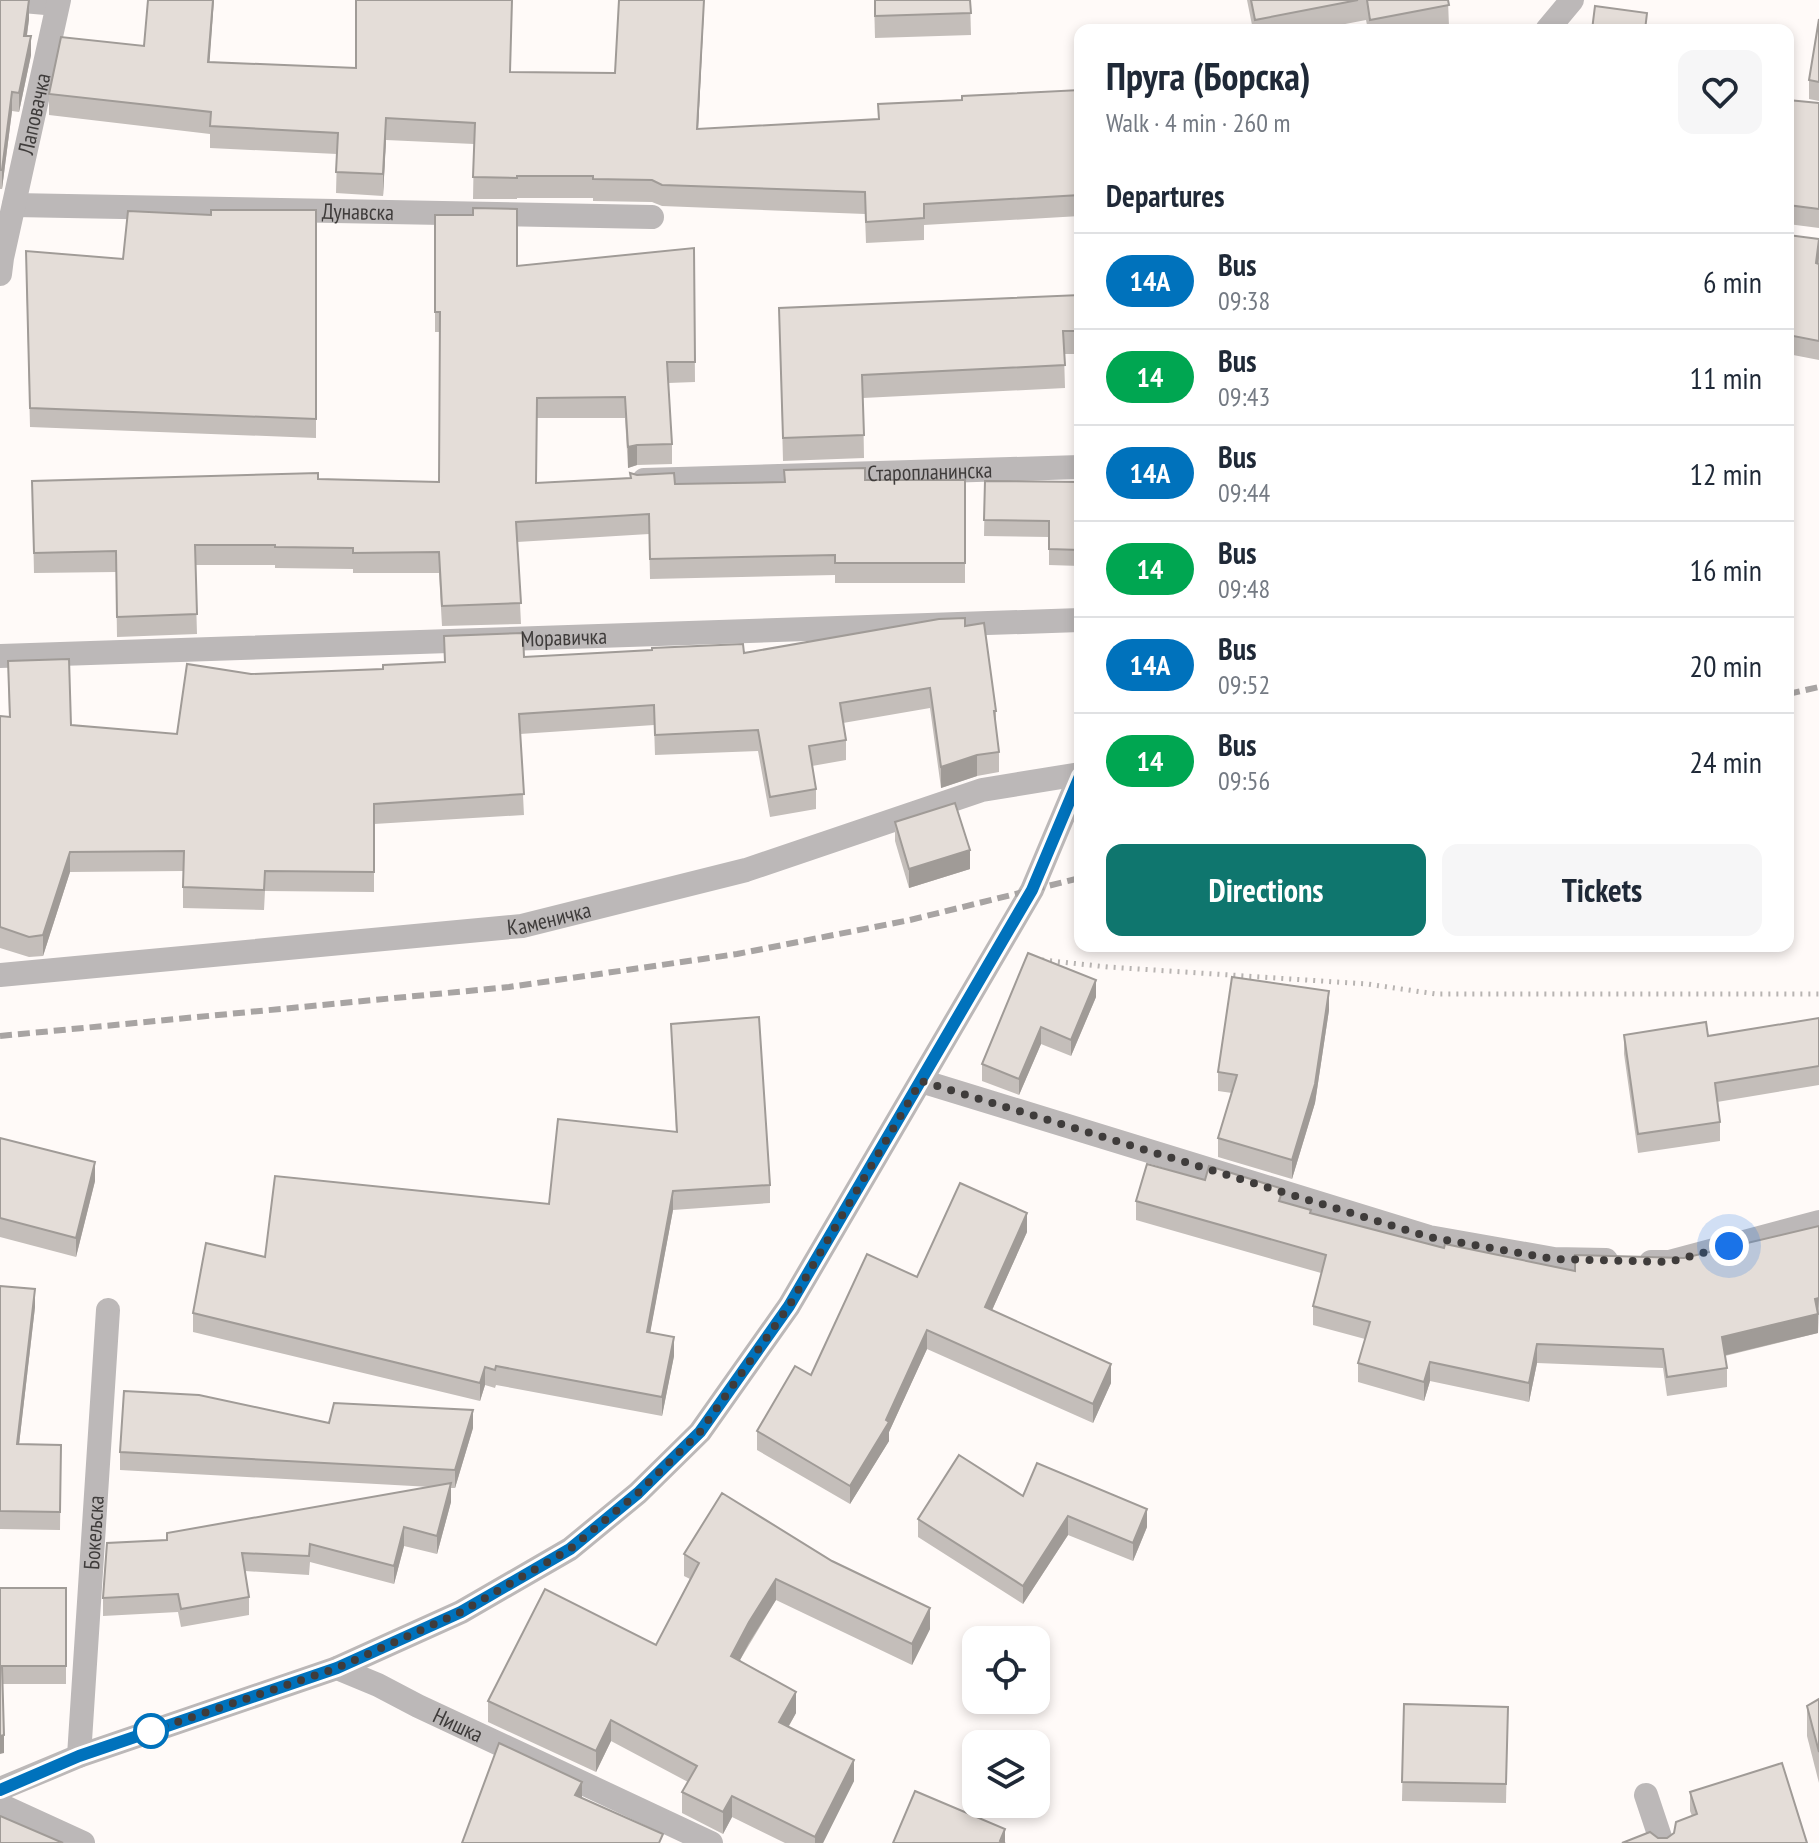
<!DOCTYPE html>
<meta charset="utf-8">
<style>
body{margin:0;font-family:"PT Sans Narrow",sans-serif;background:#f6f6f7;color:#1f2937;height:100vh;display:flex;flex-direction:column;font-size:30px;white-space:nowrap}
*{box-sizing:border-box;margin:0}
p{font-size:26px;color:#747a83}
.icon{flex:none;width:44px;height:44px;fill:none;stroke:currentColor;stroke-width:2;stroke-linecap:round;stroke-linejoin:round}
.map{position:relative;flex:1;overflow:hidden}
.sheet{position:absolute;left:1074px;top:24px;width:720px;height:928px;display:flex;flex-direction:column;background:#fff;border-radius:16px;box-shadow:0 4px 12px #0003}
.sheet>*{flex:none}
.badge{padding:0 16px;border-radius:26px;font-size:28px;line-height:52px}
.fabs{position:absolute;left:962px;top:1626px;display:grid;gap:16px}
.fabs a{display:grid;place-items:center;width:88px;height:88px;border-radius:16px;background:#fff;box-shadow:0 4px 12px #0003;font-size:40px}
.you{position:absolute;width:40px;height:40px;margin:-20px;border:6px solid #fff;border-radius:50%;background:#1a73e8;box-shadow:0 0 0 12px #1a73e833}
.map>.badge{position:absolute;translate:-50% -50%;box-shadow:0 0 0 4px #fff}
h2{padding:0 32px;font-size:30px;line-height:72px}
.round{display:grid;place-items:center;flex:none;width:84px;height:84px;border-radius:16px;background:#f6f6f7}
.head{display:flex;align-items:center;justify-content:space-between;height:136px;padding:0 32px}
h1{font-size:38px;font-weight:700;line-height:60px}
.button{display:flex;gap:16px;margin-top:auto;padding:16px 32px}
.button a{flex:1;height:92px;border-radius:16px;background:#0f766e;color:#fff;font-size:32px;font-weight:700;line-height:92px;text-align:center}
.button a+a{background:#f6f6f7;color:#1f2937}
ul{padding:0;list-style:none}
li{display:flex;align-items:center;gap:24px;height:96px;padding:0 32px;border-top:2px solid #e0e1e3}
li div{flex:1}
li b{display:block;font-size:30px}
li em{font-style:normal}
li .badge{min-width:88px;font-weight:700;text-align:center}
.map>svg:first-child{display:block}
</style>
<div class="map">
<svg width="1819" height="1843" viewBox="0 0 1819 1843">
<rect width="100%" height="100%" fill="#fffaf8"/>
<g fill="none" stroke-linecap="round" stroke-linejoin="round">
<path stroke="#b8b4b2" stroke-width="5" stroke-dasharray="2 6" stroke-linecap="butt" d="M1042 960 1108 967 1367 984 1436 994H1819"/>
<g stroke="#bcb8b8" stroke-width="24">
<path d="M12 0 57 4"/>
<path d="M1547 30 1572 0"/>
<path id="s1" d="M14 205 652 217"/>
<path id="s2" d="M0 274 2 258 59 0"/>
<path id="s3" d="M644 480 1080 467"/>
<path id="s4" d="M0 656 1080 620"/>
<path id="s5" d="M0 975 522 926 746 870 982 790 1080 774"/>
<path d="M921 1081 1429 1237 1554 1259 1606 1260"/>
<path d="M1651 1262H1669L1819 1222"/>
<path id="s6" d="M337 1668 378 1685 418 1706 711 1843"/>
<path id="s7" d="M79 1756 108 1310"/>
<path d="M0 1789 79 1756 337 1668 461 1612 570 1549 638 1493 700 1432 789 1306 1032 890 1080 776"/>
<path d="M1646 1795 1662 1843"/>
<path d="M0 1805 83 1843"/>
</g>
<g stroke="#a8a4a3" stroke-width="6" stroke-dasharray="12 6" stroke-linecap="butt">
<path d="M1788 694 1819 687"/>
<path d="M0 1036 509 987 737 954 910 920 1080 878"/>
</g>
</g>
<g fill="#c4beba">
<path d="M0 0 29 19 27 36 31 55 19 112 12 111 2 189H0Z"/>
<path d="M704 0 698 129 878 119 962 100 1080 90V216L924 225V240L866 243 865 214 662 206 652 202 593 201V198H517V199H473L474 144 386 140 383 196 336 193 337 154 210 148V134L49 115V94L144 46 210 62 356 68 511 72 615 73Z"/>
<path d="M874 0H970L971 35 875 38Z"/>
<path d="M1247 0H1448L1449 27 1432 30H1368L1366 20 1314 30H1253Z"/>
<path d="M1819 19V101L1809 99V80Z"/>
<path d="M1788 100 1819 103V228L1788 224Z"/>
<path d="M316 210V438L30 427 26 269 123 259 211 215Z"/>
<path d="M435 215 517 266 694 248 695 382 668 383 672 444V464L637 465 628 468 625 418H537L536 483 675 484 865 480H965V583H835V575L650 579 649 534 517 542 521 624 442 626 439 573H353V569L275 568V565H195L197 634 117 637 116 572 34 573 32 481 318 479 439 482 440 332H435Z"/>
<path d="M1788 235 1819 258V360L1788 354Z"/>
<path d="M1080 295V354H1064L1065 388 863 398 864 458 783 461 779 308Z"/>
<path d="M985 481 1080 482V566L1049 565V537L984 536Z"/>
<path d="M965 626 996 711V728L999 752V772L977 776 941 788 930 708 843 723 846 740V760L812 766 816 789V809L770 817 758 751 655 755 654 725 520 734 524 815 374 824V892L265 891 264 910 183 908V871L70 872 43 956 29 957 0 948V716L9 717 8 661 71 725 177 734 251 674 383 669 444 662V636L524 657 744 653Z"/>
<path d="M895 822 970 869 909 888 895 841Z"/>
<path d="M1028 953 1096 997 1071 1056 1041 1044 1019 1095 982 1081V1064Z"/>
<path d="M1329 1010 1315 1103 1292 1179 1218 1157V1138L1232 1093 1218 1091V1072Z"/>
<path d="M1819 1018V1085L1717 1102 1720 1122V1141L1638 1153 1624 1054V1035L1708 1036Z"/>
<path d="M671 1024 770 1185V1203L673 1210 650 1332 674 1356 662 1416 496 1385 495 1388 485 1385 480 1401 193 1332V1313L265 1257 549 1204 676 1132Z"/>
<path d="M0 1138 95 1181 76 1257 0 1237Z"/>
<path d="M1205 1180 1283 1202 1311 1214 1444 1248 1575 1271 1818 1317V1333L1725 1356 1727 1368V1387L1667 1396 1663 1368 1537 1363 1529 1402 1430 1381 1424 1401 1358 1382V1363L1365 1339 1313 1325V1306L1321 1273 1136 1220V1201Z"/>
<path d="M1027 1232 992 1310 1111 1383 1093 1423 927 1349 889 1432V1441L850 1504 757 1450V1431L811 1375 917 1277Z"/>
<path d="M0 1286 35 1307 19 1444 61 1445 60 1530 0 1529Z"/>
<path d="M329 1423 473 1428 455 1488H451V1502L437 1554 404 1546 394 1584 310 1562 309 1575 245 1571 249 1597V1615L181 1627 178 1612 103 1616V1598L167 1540 431 1487 120 1470V1452Z"/>
<path d="M722 1493 930 1629 912 1665 776 1600 740 1660 796 1713 789 1726 854 1781 823 1843H785L732 1817 723 1834 682 1813V1792L688 1782 611 1741 596 1772 488 1722V1701L656 1645 690 1579 684 1576V1554Z"/>
<path d="M1023 1496 1147 1527 1133 1561 1068 1535 1023 1604 918 1537V1519Z"/>
<path d="M0 1588H66V1684H2L4 1753Z"/>
<path d="M1819 1699V1783L1807 1736V1706Z"/>
<path d="M1404 1704 1508 1707 1506 1803 1402 1801Z"/>
<path d="M1690 1792 1807 1843 1658 1838H1667L1692 1816 1690 1811Z"/>
</g>
<g fill="#a09b97">
<path d="M29 0V19L24 55V36Z"/>
<path d="M213 0H214L208 84V62Z"/>
<path d="M704 0V10L697 151V129Z"/>
<path d="M31 36V55L19 112V93Z"/>
<path d="M12 92V111L2 189V170Z"/>
<path d="M386 118V140L383 196V174Z"/>
<path d="M1819 239V258L1816 282V263Z"/>
<path d="M637 445V465L628 468V447Z"/>
<path d="M977 755V776L941 788V767Z"/>
<path d="M970 850V869L909 888V869Z"/>
<path d="M70 852V872L43 956V935Z"/>
<path d="M1096 980V997L1071 1056V1040Z"/>
<path d="M1329 991V1010L1315 1103 1292 1179V1160Z"/>
<path d="M1041 1027V1044L1019 1095V1079Z"/>
<path d="M95 1162V1181L76 1257V1238Z"/>
<path d="M673 1191V1210L647 1350V1332Z"/>
<path d="M1027 1213V1232L985 1326V1307Z"/>
<path d="M35 1289V1307L17 1462V1444Z"/>
<path d="M1819 1298 1818 1333 1722 1356V1337Z"/>
<path d="M927 1330V1349L889 1432V1441L850 1504V1486L886 1420Z"/>
<path d="M674 1337V1356L662 1416V1397Z"/>
<path d="M1537 1344V1363L1529 1402V1383Z"/>
<path d="M1430 1362V1381L1424 1401V1382Z"/>
<path d="M1111 1364V1383L1093 1423V1404Z"/>
<path d="M485 1367V1385L480 1401V1383Z"/>
<path d="M473 1410V1428L455 1488V1470Z"/>
<path d="M451 1483V1502L437 1554V1536Z"/>
<path d="M1147 1509V1527L1133 1561V1543Z"/>
<path d="M1068 1516V1535L1023 1604V1586Z"/>
<path d="M404 1527V1546L394 1584V1566Z"/>
<path d="M776 1579V1600L749 1643 731 1677V1656L749 1622Z"/>
<path d="M930 1608V1629L912 1665V1644Z"/>
<path d="M796 1692V1713L779 1743V1722Z"/>
<path d="M611 1720V1741L596 1772V1751Z"/>
<path d="M4 1735V1753L0 1754V1736Z"/>
<path d="M854 1760V1781L823 1843H815V1837Z"/>
<path d="M582 1782V1799L575 1795Z"/>
<path d="M732 1796V1817L723 1834V1812Z"/>
<path d="M1005 1829V1843H1000Z"/>
</g>
<g fill="#e4ddd8" stroke="#a09b97" stroke-width="2">
<path d="M0 0H29L24 36H31L19 93 12 92 2 170H0Z"/>
<path d="M148 0H213L208 62 356 68V0H512L510 72 615 73 619 0H704L697 129 879 119 878 104 962 100V96L1080 90V195L924 204V218L866 222 865 192 662 185 652 180 593 179V176H517V178L473 177 475 123 386 118 383 174 336 172 338 133 210 126 211 112 49 94 61 37 144 46Z"/>
<path d="M875 0H970L971 13 875 16Z"/>
<path d="M1251 0H1358L1255 20Z"/>
<path d="M1367 0H1448L1449 5 1370 20Z"/>
<path d="M1595 6 1647 13 1645 30H1592Z"/>
<path d="M1819 19V82L1809 80Z"/>
<path d="M1788 100 1819 103V209L1788 205Z"/>
<path d="M473 208 517 209V266L694 248 695 362H667L672 444 637 445 628 447 625 397 537 398 536 483 631 478 630 473 637 475 674 473 675 484 785 482 784 470 865 468V480H965V563H835V555L650 559 649 514 516 522 521 603 442 606 439 552 353 553V548L275 547V545H195L197 614 117 617 116 551 34 553 32 481 318 473V479L439 482 440 312H435V215H473Z"/>
<path d="M211 210H316V419L30 408 26 251 123 259 128 211 211 215Z"/>
<path d="M1788 235 1819 239 1816 263 1819 264V341L1788 335Z"/>
<path d="M1080 295V331H1063L1065 365 862 375 864 435 783 438 779 308Z"/>
<path d="M985 481 1080 482V550L1049 549V521L984 520Z"/>
<path d="M965 618V626L984 623 996 711H994L999 752 977 755 941 767 930 688 840 703 846 740 809 746 816 789 770 797 758 730 655 735 654 705 519 714 524 794 374 804V872L265 871 264 890 183 887 184 851 70 852 43 935 29 937 0 927V716L10 717 8 661 69 659 71 725 177 734 187 664 251 674 383 669V665L445 662 444 636 523 633 524 657 652 650V648L743 644 744 653 939 619Z"/>
<path d="M955 803 970 850 909 869 895 822Z"/>
<path d="M1028 953 1096 980 1071 1040 1041 1027 1019 1079 982 1064Z"/>
<path d="M1232 977 1329 991 1315 1084 1292 1160 1218 1138 1237 1075 1218 1072Z"/>
<path d="M759 1017 770 1185 673 1191 647 1332 674 1337 662 1397 496 1366 495 1370 485 1367 480 1383 193 1313 206 1243 265 1257 275 1176 549 1204 558 1119 677 1132 671 1024Z"/>
<path d="M1819 1018V1066L1715 1083 1720 1122 1638 1134 1624 1035 1706 1022 1708 1036Z"/>
<path d="M0 1138 95 1162 76 1238 0 1218Z"/>
<path d="M1147 1164 1205 1180 1209 1166 1283 1189 1279 1201 1311 1210 1310 1213 1444 1248 1445 1244 1575 1271V1255L1684 1258 1819 1226V1298L1815 1299 1818 1314 1722 1337 1727 1368 1667 1377 1663 1349 1537 1344 1529 1383 1430 1362 1424 1382 1358 1363 1370 1322 1313 1306 1326 1255 1136 1201Z"/>
<path d="M960 1183 1027 1213 985 1307 1111 1364 1093 1404 927 1330 886 1420 889 1422 850 1486 757 1431 795 1366 811 1375 867 1254 917 1277Z"/>
<path d="M0 1286 35 1289 17 1444 61 1445 60 1512 0 1511Z"/>
<path d="M124 1391 199 1395 329 1423 334 1403 473 1410 455 1470 120 1452Z"/>
<path d="M959 1455 1023 1496 1037 1463 1147 1509 1133 1543 1068 1516 1023 1586 918 1519Z"/>
<path d="M451 1483 437 1536 404 1527 394 1566 310 1544 309 1556 242 1553 249 1597 181 1609 178 1594 103 1598 107 1543 167 1540V1533Z"/>
<path d="M722 1493 832 1561 930 1608 912 1644 776 1579 749 1622 731 1656 796 1692 779 1722 854 1760 815 1837 732 1796 723 1812 682 1792 697 1766 611 1720 596 1751 488 1701 545 1589 656 1645 699 1563 684 1554Z"/>
<path d="M0 1588H66V1666H2L4 1735 0 1736Z"/>
<path d="M1819 1699V1752L1807 1706Z"/>
<path d="M1404 1704 1508 1707 1506 1784 1402 1782Z"/>
<path d="M499 1743 582 1782 575 1795 663 1834 659 1843H462Z"/>
<path d="M1782 1763 1807 1843H1622L1650 1832 1658 1838H1667L1674 1833 1676 1822 1697 1814 1690 1792Z"/>
<path d="M915 1791 1005 1829 1000 1841 1005 1843H893Z"/>
<path d="M0 1816 63 1843H0Z"/>
</g>
<g fill="none" stroke-linecap="round" stroke-linejoin="round">
<g stroke="#fff" stroke-width="18">
<path id="line" d="M0 1790 79 1756 337 1668 461 1612 570 1549 638 1493 700 1432 789 1306 1032 890 1080 776"/>
</g>
<use href="#line" stroke="#0072bc" stroke-width="12"/>
<path stroke="#3f3c3b" stroke-width="8" stroke-dasharray="0 14.4" d="M151 1731 337 1668 461 1612 570 1549 638 1493 700 1432 789 1306 921 1081 1429 1237 1554 1259 1669 1262 1729 1246"/>
</g>
<circle fill="#fff" stroke="#0072bc" stroke-width="4" cx="151" cy="1731" r="16"/>
<g text-anchor="middle" dominant-baseline="central" stroke-width="7" stroke-linejoin="round" paint-order="stroke">
<g font-size="22" fill="#3f3c3b" stroke="#fff">
<text stroke="none"><textPath href="#s2" startOffset="164">Лаповачка</textPath></text>
<text stroke="none"><textPath href="#s1" startOffset="344">Дунавска</textPath></text>
<text stroke="none"><textPath href="#s3" startOffset="286">Старопланинска</textPath></text>
<text stroke="none"><textPath href="#s4" startOffset="564">Моравичка</textPath></text>
<text stroke="none"><textPath href="#s5" startOffset="552">Каменичка</textPath></text>
<text stroke="none"><textPath href="#s7" startOffset="224">Бокељска</textPath></text>
<text stroke="none"><textPath href="#s6" startOffset="134">Нишка</textPath></text>
</g>
</g>
</svg>
<div class="fabs">
<a><svg class="icon" aria-label="locate" viewBox="0 0 24 24"><circle cx="12" cy="12" r="6"/><path d="M12 2v4M12 18v4M2 12h4M18 12h4"/></svg></a>
<a><svg class="icon" aria-label="layers" viewBox="0 0 24 24"><path d="M12 4l9 5-9 5-9-5zM3 14l9 5 9-5"/></svg></a>
</div>
<div class="you" style="left:1729px;top:1246px"></div>
<section class="sheet">
<div class="head"><div><h1>Пруга (Борска)</h1><p>Walk · 4 min · 260 m</p></div><a class="round"><svg class="icon" aria-label="heart" viewBox="0 0 24 24"><path d="M12 20l-8-8c-3-5 5-10 8-4 3-6 11-1 8 4z"/></svg></a></div>
<h2>Departures</h2>
<ul>
<li><span class="badge" style="background:#0072bc;color:#fff">14А</span><div><b>Bus</b><p>09:38</p></div><em>6 min</em></li>
<li><span class="badge" style="background:#00a651;color:#fff">14</span><div><b>Bus</b><p>09:43</p></div><em>11 min</em></li>
<li><span class="badge" style="background:#0072bc;color:#fff">14А</span><div><b>Bus</b><p>09:44</p></div><em>12 min</em></li>
<li><span class="badge" style="background:#00a651;color:#fff">14</span><div><b>Bus</b><p>09:48</p></div><em>16 min</em></li>
<li><span class="badge" style="background:#0072bc;color:#fff">14А</span><div><b>Bus</b><p>09:52</p></div><em>20 min</em></li>
<li><span class="badge" style="background:#00a651;color:#fff">14</span><div><b>Bus</b><p>09:56</p></div><em>24 min</em></li>
</ul>
<div class="button"><a>Directions</a><a>Tickets</a></div>
</section>
</div>
